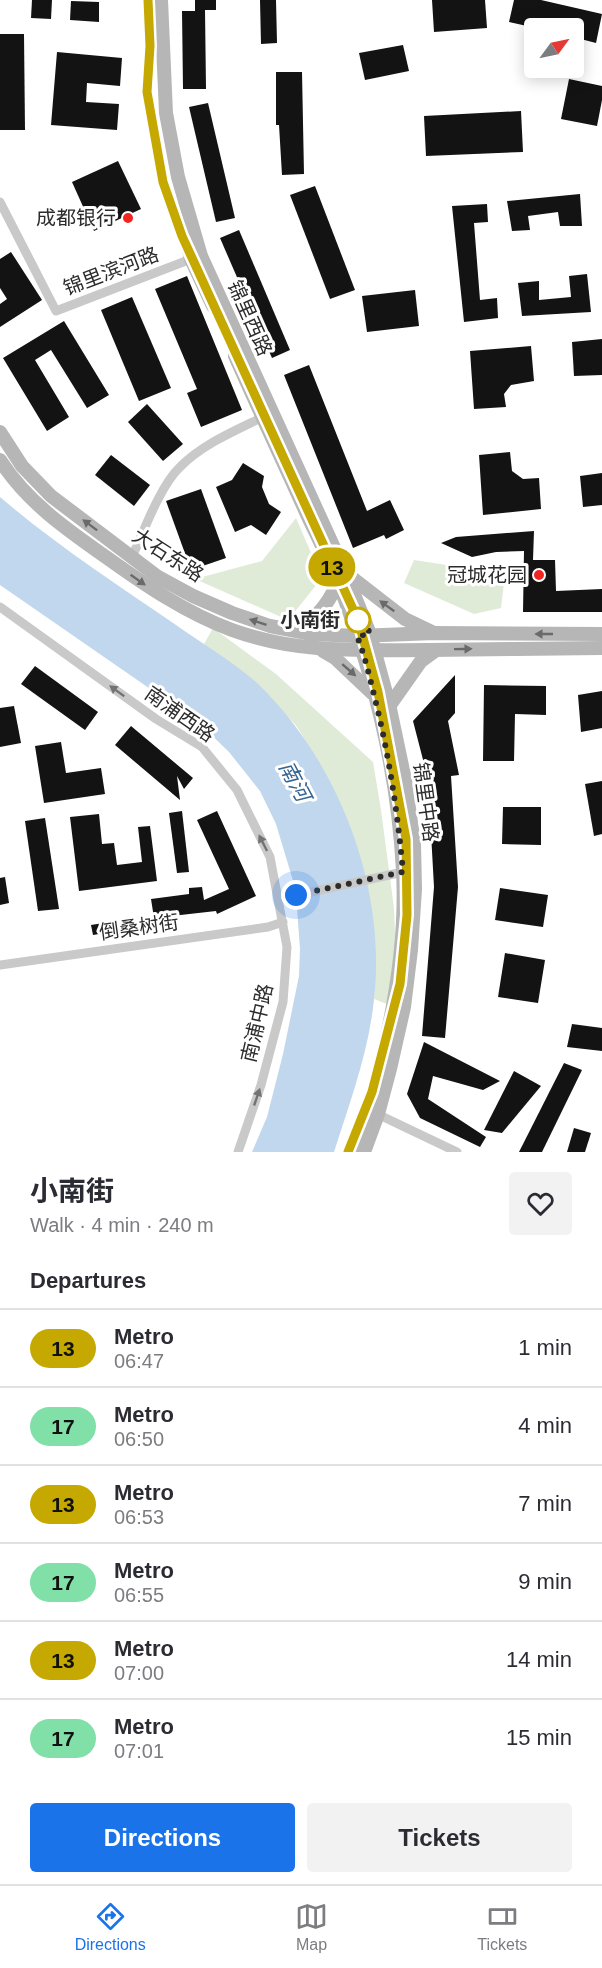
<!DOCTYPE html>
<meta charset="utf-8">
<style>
body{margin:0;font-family:Arial,"Noto Sans SC",sans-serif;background:#f2f2f3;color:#2b2b33;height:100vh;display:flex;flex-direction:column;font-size:22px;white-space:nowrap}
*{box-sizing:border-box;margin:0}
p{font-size:20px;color:#7c7c81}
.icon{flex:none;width:33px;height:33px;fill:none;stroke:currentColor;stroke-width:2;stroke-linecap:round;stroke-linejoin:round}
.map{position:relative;height:1152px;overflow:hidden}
.details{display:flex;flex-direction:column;background:#fff;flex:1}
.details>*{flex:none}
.badge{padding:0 12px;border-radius:20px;font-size:21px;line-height:39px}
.needle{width:39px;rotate:57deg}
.buttons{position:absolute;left:524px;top:18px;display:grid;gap:12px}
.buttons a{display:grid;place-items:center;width:60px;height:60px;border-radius:6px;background:#fff;box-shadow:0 3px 15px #0003;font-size:30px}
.you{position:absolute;width:30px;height:30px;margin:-15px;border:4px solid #fff;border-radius:50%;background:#1a73e8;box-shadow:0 0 0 9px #1a73e833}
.map>.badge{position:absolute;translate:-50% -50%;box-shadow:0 0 0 3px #fff}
h2{padding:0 30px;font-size:22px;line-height:54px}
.round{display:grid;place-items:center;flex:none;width:63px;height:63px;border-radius:6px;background:#f2f2f3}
.overview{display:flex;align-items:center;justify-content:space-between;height:102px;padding:0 30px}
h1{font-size:28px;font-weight:700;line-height:45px}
.action{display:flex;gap:12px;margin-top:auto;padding:12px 30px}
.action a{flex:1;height:69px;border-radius:6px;background:#1a73e8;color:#fff;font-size:24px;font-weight:700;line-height:69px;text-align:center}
.action a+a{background:#f2f2f3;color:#2b2b33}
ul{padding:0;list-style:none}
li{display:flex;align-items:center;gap:18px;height:78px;padding:0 30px;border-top:2px solid #e1e1e2}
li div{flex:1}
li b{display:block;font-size:22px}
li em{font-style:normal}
li .badge{min-width:66px;font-weight:700;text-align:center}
.dock{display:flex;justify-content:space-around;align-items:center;height:84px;border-top:2px solid #e1e1e2;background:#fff;font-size:16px;color:#7c7c81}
.dock a{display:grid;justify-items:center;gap:3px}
.dock .on{color:#1a73e8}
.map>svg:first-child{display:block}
</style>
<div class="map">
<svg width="602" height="1152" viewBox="0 0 602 1152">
<rect width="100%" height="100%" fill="#fff"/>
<g fill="#e0ebd7">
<path d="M296 518 322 578 288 620 195 579 262 561Z"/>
<path d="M414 560 505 574 501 608 474 614 404 583Z"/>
<path d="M213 628 276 674 373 762 381 810 394 908 396 958 389 1005 374 999C380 912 360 828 313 754 306 743 300 729 291 720 264 693 233 669 204 644Z"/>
</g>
<path fill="#c1d7ed" d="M0 497C55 544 116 584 176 625 200 642 235 663 257 683 338 760 387 887 374 999 369 1051 350 1102 334 1152H252L267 1117 283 1054 299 976 300 949 297 908 294 884 276 824 260 791 229 752 198 722 0 585Z"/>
<g fill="#131313">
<path d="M32 0H52L51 19 31 18Z"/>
<path d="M195 0H216V10H205L206 89H183L182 11H195Z"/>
<path d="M260 0H276L277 43 261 44Z"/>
<path d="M432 0H485L487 28 434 32Z"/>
<path d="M514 0H541L602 14 596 43 573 37V28H536L509 22Z"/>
<path d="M71 1 99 2V22L70 20Z"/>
<path d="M0 34H24L25 130H0Z"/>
<path d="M403 45 409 71 365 80 359 53Z"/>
<path d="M57 52 122 58 120 86 87 83 86 102 119 104 117 130 51 125Z"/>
<path d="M276 72H302L304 174 282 175 279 125H276Z"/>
<path d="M569 79 602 86V100L597 126 561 119Z"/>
<path d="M208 103 235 218 216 222 189 107Z"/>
<path d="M521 111 523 152 426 156 424 116Z"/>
<path d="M118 161 141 209 94 231 72 182Z"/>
<path d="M315 186 355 290 330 299 290 195Z"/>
<path d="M580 194 582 226H560L558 212 528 216 530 230 512 231 507 201Z"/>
<path d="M487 204 488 222 474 223 480 300 497 298 498 318 464 322 452 206Z"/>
<path d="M239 230 290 350 272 358 220 238Z"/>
<path d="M11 252 42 300 0 327V304L7 299 0 288V259Z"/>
<path d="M587 274 591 312 522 316 518 283 539 281V300L571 297 569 276Z"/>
<path d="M187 276 242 410 201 427 187 393 197 389 155 289Z"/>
<path d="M415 290 419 326 367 332 362 296Z"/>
<path d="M132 297 171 388 139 401 101 310Z"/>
<path d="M64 321 109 395 87 408 51 350 35 360 69 417 47 431 3 358Z"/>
<path d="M602 339V375L574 376 572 342Z"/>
<path d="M531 346 534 381 511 385 504 394 506 407 474 409 470 351Z"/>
<path d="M309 365 367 511 390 500 404 530 386 539 384 535 353 548 284 375Z"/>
<path d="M147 404 183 444 163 461 128 422Z"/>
<path d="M510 452 512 471 523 479 539 478 541 509 483 515 479 455Z"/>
<path d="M111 455 150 485 134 506 95 475Z"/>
<path d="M243 463 264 476 262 487 269 504 281 512 266 535 251 525 235 532 216 487 232 480Z"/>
<path d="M602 473V505L583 507 580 476Z"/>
<path d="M201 489 226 558 191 570 166 501Z"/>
<path d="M534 531 533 560H555L556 591 602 589V612H523L524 551 496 552 472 557 441 543 456 537Z"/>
<path d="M35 666 98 712 85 730 21 684Z"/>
<path d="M455 675V713L448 721 459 775 451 776 458 887 445 1038 422 1036 434 887 428 779 413 721Z"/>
<path d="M484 685 546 686V715L515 714 514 761H483Z"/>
<path d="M602 691V728L581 732 578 695Z"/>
<path d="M14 706 21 743 0 747V708Z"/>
<path d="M131 726 193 778 184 789 177 776 180 800 115 745Z"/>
<path d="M61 742 66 773 101 768 105 794 44 803 35 746Z"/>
<path d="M602 781V834L594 836 585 784Z"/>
<path d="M503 807H541V845L502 844Z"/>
<path d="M182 811 189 872 177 873 169 813Z"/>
<path d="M217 811 256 896 217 914 216 911 154 918 151 899 189 894V888L202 887 204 900 229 889 197 820Z"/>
<path d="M99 814 102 844 114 843 117 865 142 862 138 827 150 826 157 881 79 891 70 817Z"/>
<path d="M45 818 59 909 38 911 25 821Z"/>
<path d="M5 877 9 903 0 905V878Z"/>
<path d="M500 888 548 895 543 927 495 920Z"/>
<path d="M116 921 117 931 93 935 91 925Z"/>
<path d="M505 953 545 960 538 1003 498 997Z"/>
<path d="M572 1024 602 1028V1051L567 1047Z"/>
<path d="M424 1042 500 1081 483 1090 433 1076 428 1099 486 1137 480 1147 420 1118 407 1094Z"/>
<path d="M564 1063 582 1070 542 1152H519Z"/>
<path d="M514 1071 541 1086 502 1133 484 1130Z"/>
<path d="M574 1128 591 1133 585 1152H567Z"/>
</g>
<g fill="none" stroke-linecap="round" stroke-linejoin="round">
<g stroke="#c9c9c9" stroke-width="9">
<path d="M0 202 56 311 191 259"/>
<path d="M132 557C144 531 160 486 180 467 204 443 237 430 267 415"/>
<path d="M0 607 156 719 202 747 237 790 270 857 287 947 283 1002 261 1085 238 1152"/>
<path d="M279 899 403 872"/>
<path d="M0 965 268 927 283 922"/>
<path d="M373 1112 457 1152"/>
</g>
<g stroke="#b6b6b6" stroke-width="14">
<path d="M161 0 166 113 178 177 201 256 345 572 370 634 389 704 405 780 414 844 415 889 411 950 404 1007 390 1069 378 1114 364 1152"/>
<path d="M184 229 191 259 213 306"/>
<path d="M235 356C258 408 282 459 305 510 316 534 329 559 339 584 374 675 398 774 403 871 408 965 384 1064 354 1152"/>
<path d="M0 432 22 466 51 496 158 577 193 596 232 613 270 626 312 634 357 636 434 633 602 634"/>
<path d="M0 460C27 502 66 529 106 557 145 585 186 613 232 630 298 654 360 650 429 650 487 649 544 649 602 648"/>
<path d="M347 574 405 619 432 632"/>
<path d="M292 630C317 619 326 607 338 583"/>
<path d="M323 651 335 658 372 693"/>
<path d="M390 705 421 661 436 650"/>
</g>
</g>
<defs><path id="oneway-solid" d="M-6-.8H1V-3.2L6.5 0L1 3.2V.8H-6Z" transform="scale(1.5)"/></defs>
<g fill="#6a6a6a">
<use href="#oneway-solid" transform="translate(90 525) rotate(-143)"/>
<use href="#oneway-solid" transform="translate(138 580) rotate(35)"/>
<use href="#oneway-solid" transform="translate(387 606) rotate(-144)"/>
<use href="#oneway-solid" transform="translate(258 622) rotate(-162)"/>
<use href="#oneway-solid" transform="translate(544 634) rotate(-180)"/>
<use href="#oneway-solid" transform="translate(463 649) rotate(-1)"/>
<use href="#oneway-solid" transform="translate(349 670) rotate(41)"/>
</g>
<g fill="#737373">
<use href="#oneway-solid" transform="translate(117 691) rotate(-144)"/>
<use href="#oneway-solid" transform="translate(263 843) rotate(-117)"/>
<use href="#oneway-solid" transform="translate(257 1097) rotate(-71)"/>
</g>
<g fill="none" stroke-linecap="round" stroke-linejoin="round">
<g stroke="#fff" stroke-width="14">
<path id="line" d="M148 0 150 46 147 92 163 182 182 236 358 620 378 692 406 839 407 915 400 984 372 1092 348 1152"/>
</g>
<use href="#line" stroke="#c5a900" stroke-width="9"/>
<path stroke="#2c2c2c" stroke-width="6" stroke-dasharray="0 10.8" d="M296 895 403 872C398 816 390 762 377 707 371 683 366 659 357 636L370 634 362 614 358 620"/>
</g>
<g fill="#f1251f" stroke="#fff" stroke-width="2">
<circle cx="128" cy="218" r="6"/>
<circle cx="539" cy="575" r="6"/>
</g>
<circle fill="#fff" stroke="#c5a900" stroke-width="3" cx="358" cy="620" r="12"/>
<g text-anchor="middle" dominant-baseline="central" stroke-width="6" stroke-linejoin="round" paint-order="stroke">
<g font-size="20" fill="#2c2c2c" stroke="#fff" text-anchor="end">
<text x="116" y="218">成都银行</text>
<text x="527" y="575">冠城花园</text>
</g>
<g font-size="20" fill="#2c2c2c" stroke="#fff">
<text transform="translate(111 271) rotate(-21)">锦里滨河路</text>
<text transform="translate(250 318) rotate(66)">锦里西路</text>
<text transform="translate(168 555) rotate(33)">大石东路</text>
<text transform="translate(180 714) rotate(35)">南浦西路</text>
<text transform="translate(426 802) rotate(82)">锦里中路</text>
<text transform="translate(139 927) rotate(-8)">倒桑树街</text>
<text transform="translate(257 1023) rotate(-77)">南浦中路</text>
</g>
<g font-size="20" font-weight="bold" fill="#2c2c2c" stroke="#fff" text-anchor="end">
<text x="340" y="620">小南街</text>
</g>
<g font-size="21" font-style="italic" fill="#356492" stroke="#fff">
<text transform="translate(295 781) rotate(62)">南河</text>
</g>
</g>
</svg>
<div class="buttons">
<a><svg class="needle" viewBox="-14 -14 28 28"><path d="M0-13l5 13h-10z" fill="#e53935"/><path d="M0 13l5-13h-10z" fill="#7c7c81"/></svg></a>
</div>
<div class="you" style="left:296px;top:895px"></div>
<b class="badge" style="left:332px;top:567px;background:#c5a900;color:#111">13</b>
</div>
<section class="details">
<div class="overview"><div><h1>小南街</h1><p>Walk · 4 min · 240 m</p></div><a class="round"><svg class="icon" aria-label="heart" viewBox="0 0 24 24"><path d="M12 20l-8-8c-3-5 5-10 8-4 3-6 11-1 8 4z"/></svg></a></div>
<h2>Departures</h2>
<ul>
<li><span class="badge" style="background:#c5a900;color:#111">13</span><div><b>Metro</b><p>06:47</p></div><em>1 min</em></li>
<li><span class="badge" style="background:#80e0a7;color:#111">17</span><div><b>Metro</b><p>06:50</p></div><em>4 min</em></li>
<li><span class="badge" style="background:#c5a900;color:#111">13</span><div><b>Metro</b><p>06:53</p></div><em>7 min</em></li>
<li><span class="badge" style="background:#80e0a7;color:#111">17</span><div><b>Metro</b><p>06:55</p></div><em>9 min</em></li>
<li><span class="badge" style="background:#c5a900;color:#111">13</span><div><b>Metro</b><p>07:00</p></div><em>14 min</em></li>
<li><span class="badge" style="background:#80e0a7;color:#111">17</span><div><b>Metro</b><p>07:01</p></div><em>15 min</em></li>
</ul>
<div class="action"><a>Directions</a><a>Tickets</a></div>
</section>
<nav class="dock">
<a class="on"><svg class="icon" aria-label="directions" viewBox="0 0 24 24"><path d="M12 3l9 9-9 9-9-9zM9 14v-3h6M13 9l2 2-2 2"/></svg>Directions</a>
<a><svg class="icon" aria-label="map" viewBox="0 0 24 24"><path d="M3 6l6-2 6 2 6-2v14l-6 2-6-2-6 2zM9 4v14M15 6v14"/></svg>Map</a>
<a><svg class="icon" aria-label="tickets" viewBox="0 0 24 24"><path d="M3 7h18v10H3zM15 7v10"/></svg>Tickets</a>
</nav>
